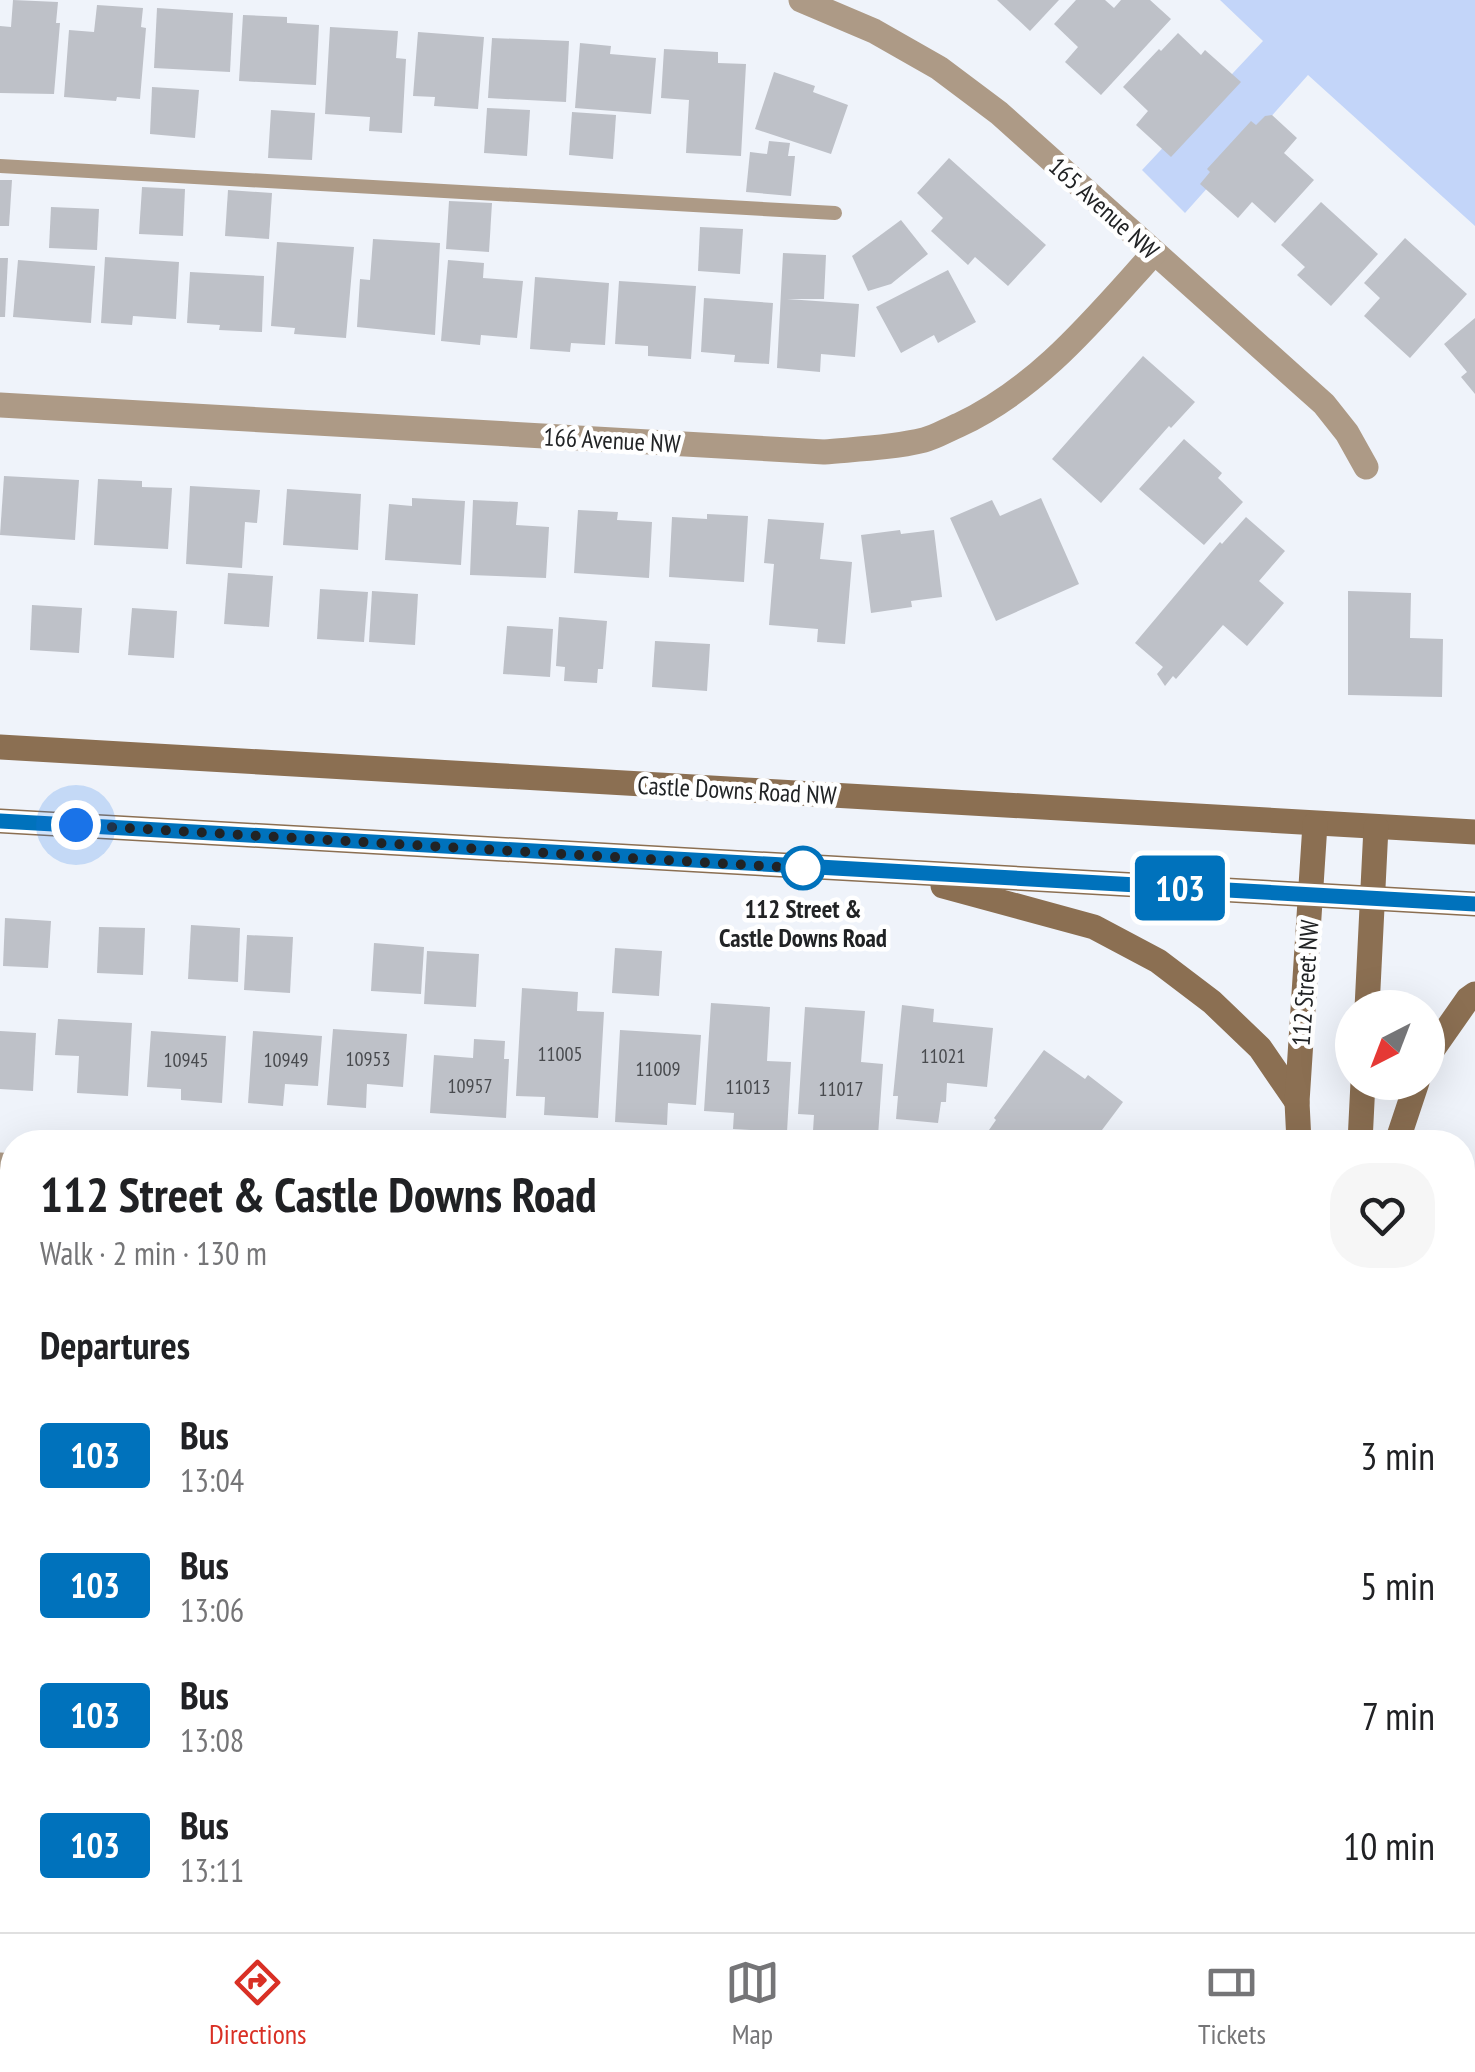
<!DOCTYPE html>
<meta charset="utf-8">
<style>
body{margin:0;font-family:"PT Sans Narrow",sans-serif;background:#f6f6f6;color:#202124;height:100vh;display:flex;flex-direction:column;font-size:38px;white-space:nowrap}
*{box-sizing:border-box;margin:0}
p{font-size:32px;color:#757577}
.icon{flex:none;width:55px;height:55px;fill:none;stroke:currentColor;stroke-width:2;stroke-linecap:round;stroke-linejoin:round}
.map{position:relative;flex:1;overflow:hidden}
.sheet{position:absolute;left:0px;top:1130px;width:1475px;height:802px;display:flex;flex-direction:column;background:#fff;border-radius:40px 40px 0 0;box-shadow:0 10px 40px #0002}
.sheet>*{flex:none}
.badge{padding:0 20px;border-radius:8px;font-size:35px;line-height:65px}
.needle{width:65px;rotate:222deg}
.fabs{position:absolute;left:1335px;top:990px;display:grid;gap:20px}
.fabs a{display:grid;place-items:center;width:110px;height:110px;border-radius:50%;background:#fff;box-shadow:0 10px 40px #0002;font-size:50px}
.you{position:absolute;width:50px;height:50px;margin:-25px;border:8px solid #fff;border-radius:50%;background:#1a73e8;box-shadow:0 0 0 15px #1a73e833}
.map>.badge{position:absolute;translate:-50% -50%;box-shadow:0 0 0 5px #fff}
h2{padding:0 40px;font-size:38px;line-height:90px}
.round{display:grid;place-items:center;flex:none;width:105px;height:105px;border-radius:40px;background:#f6f6f6}
.headline{display:flex;align-items:center;justify-content:space-between;height:170px;padding:0 40px}
h1{font-size:48px;font-weight:600;line-height:75px}
ul{padding:0;list-style:none}
li{display:flex;align-items:center;gap:30px;height:130px;padding:0 40px}
li div{flex:1}
li b{display:block;font-size:38px}
li em{font-style:normal}
li .badge{min-width:110px;font-weight:700;text-align:center}
.tabs{display:flex;justify-content:space-around;align-items:center;height:140px;border-top:2px solid #e0e0e0;background:#fff;font-size:28px;color:#757577}
.tabs a{display:grid;justify-items:center;gap:5px}
.tabs .active{color:#d93025}
.map>svg:first-child{display:block}
</style>
<div class="map">
<svg width="1475" height="1932" viewBox="0 0 1475 1932">
<rect width="100%" height="100%" fill="#eff3fa"/>
<path fill="#c3d5f9" d="M1220 0H1475V226L1308 75 1185 213 1142 170 1263 41Z"/>
<g fill="#bec1c8">
<path d="M13 0 58 2 56 23H60L54 94 0 93V26L11 27Z"/>
<path d="M997 0H1059L1030 31Z"/>
<path d="M1076 0H1105L1114 8 1121 0H1150L1171 19 1101 95 1065 62 1078 47 1054 24Z"/>
<path d="M97 5 143 8 141 27 146 28 140 99 117 97 116 101 64 97 69 30 94 32Z"/>
<path d="M157 8 233 13 230 72 154 68Z"/>
<path d="M243 15 287 17V23L319 25 316 85 239 81Z"/>
<path d="M330 27 398 31 396 58 406 59 402 133 369 131 370 117 325 114Z"/>
<path d="M418 32 484 37 478 109 434 106 435 97 413 96Z"/>
<path d="M1178 33 1201 55 1205 50 1241 82 1171 157 1136 125 1148 111 1123 87 1159 49 1161 51Z"/>
<path d="M492 38 569 41 566 102 488 98Z"/>
<path d="M580 43 611 46 610 54 656 58 651 114 575 108Z"/>
<path d="M664 49 718 52V63L746 64 741 156 686 153 689 100 661 98Z"/>
<path d="M774 72 815 86 813 92 848 105 831 154 755 129Z"/>
<path d="M152 87 199 90 195 138 150 134Z"/>
<path d="M487 108 530 110 527 156 484 153Z"/>
<path d="M271 110 315 113 312 160 268 158Z"/>
<path d="M572 112 616 115 613 159 569 155Z"/>
<path d="M1272 115 1297 138 1284 153 1314 180 1275 223 1252 202 1238 218 1200 184 1210 172 1207 169 1251 121 1256 125 1265 116Z"/>
<path d="M769 141 790 143 788 156H795L791 196 746 192 750 152 767 154Z"/>
<path d="M949 158 1046 245 1008 286 975 257 968 265 931 231 943 218 917 193Z"/>
<path d="M0 180H12L9 226H0Z"/>
<path d="M142 187 185 189 183 236 139 234Z"/>
<path d="M228 190 272 193 269 239 225 236Z"/>
<path d="M449 201 492 203 489 252 446 249Z"/>
<path d="M1321 202 1378 254 1331 306 1297 275 1305 267 1281 245Z"/>
<path d="M51 207 99 209 97 250 49 248Z"/>
<path d="M901 220 928 254 891 284 868 291 852 256Z"/>
<path d="M700 227 743 229 740 274 698 271Z"/>
<path d="M1405 238 1467 294 1410 358 1364 316 1380 298 1364 283Z"/>
<path d="M373 239 440 243 435 335 357 327 360 279 370 280Z"/>
<path d="M277 242 354 247 346 338 294 334 295 328 271 326Z"/>
<path d="M783 253 826 255 824 299H787L859 304 855 357 821 354 820 372 777 368Z"/>
<path d="M105 257 179 262 176 319 133 316 132 325 101 323Z"/>
<path d="M0 258H8L5 317H0Z"/>
<path d="M18 260 95 266 91 323 13 317Z"/>
<path d="M448 260 484 263 483 278 523 281 517 338 481 335 480 345 441 341Z"/>
<path d="M948 270 976 322 938 343 934 335 901 353 876 307Z"/>
<path d="M190 272 264 276 262 332 219 330 220 325 187 323Z"/>
<path d="M535 277 609 283 605 345 571 343 570 352 530 349Z"/>
<path d="M619 281 696 286 691 359 648 356V346L615 344Z"/>
<path d="M704 298 773 303 769 364 734 362 735 355 701 352Z"/>
<path d="M1475 318V394L1461 377 1467 372 1444 344Z"/>
<path d="M1143 356 1195 402 1171 428 1169 426 1101 503 1052 459Z"/>
<path d="M1184 439 1222 473 1218 478 1243 502 1204 545 1139 489Z"/>
<path d="M4 476 79 480 75 540 0 535Z"/>
<path d="M98 479 142 481V487L172 488 168 549 94 545Z"/>
<path d="M190 486 260 490 257 523 245 522 242 568 186 564Z"/>
<path d="M287 489 361 494 358 550 283 545Z"/>
<path d="M412 498 465 501 461 565 385 560 389 504 412 506Z"/>
<path d="M1041 498 1079 584 996 621 950 518 992 500 1000 516Z"/>
<path d="M473 500 518 502 516 525 549 527 546 578 470 575Z"/>
<path d="M578 510 618 512 617 520 652 522 649 578 574 573Z"/>
<path d="M707 514 748 516 744 582 669 577 672 517 707 519Z"/>
<path d="M1246 517 1285 551 1259 581 1284 603 1247 646 1223 625 1176 679 1173 676 1165 686 1157 674 1163 667 1135 643 1220 542 1222 544Z"/>
<path d="M768 519 824 523 820 559 852 562 845 644 817 642 818 629 769 625 774 564 764 563Z"/>
<path d="M900 530 901 534 934 530 942 597 911 601 912 607 871 613 861 535Z"/>
<path d="M228 573 273 576 269 627 224 624Z"/>
<path d="M320 589 368 592 364 642 317 639Z"/>
<path d="M372 591 418 594 415 645 369 642Z"/>
<path d="M1348 591 1411 593 1410 638 1443 639 1442 697 1348 695Z"/>
<path d="M32 605 82 608 79 653 30 650Z"/>
<path d="M132 608 177 611 174 658 128 655Z"/>
<path d="M559 617 607 621 603 669H598L597 683 564 681 565 667 556 666Z"/>
<path d="M507 626 553 629 550 677 503 674Z"/>
<path d="M655 641 710 644 707 691 652 687Z"/>
<path d="M5 918 51 921 48 968 3 966Z"/>
<path d="M191 925 240 928 238 982 188 979Z"/>
<path d="M99 927 145 928 143 975 97 973Z"/>
<path d="M247 935 293 937 290 993 244 990Z"/>
<path d="M374 943 424 947 421 994 371 991Z"/>
<path d="M615 948 662 951 659 996 612 993Z"/>
<path d="M427 951 479 954 476 1007 424 1004Z"/>
<path d="M522 988 578 992 577 1011 604 1012 598 1118 544 1115 545 1097 516 1096Z"/>
<path d="M711 1003 770 1007 767 1061 791 1062 787 1132 733 1129 734 1113 704 1111Z"/>
<path d="M902 1005 934 1009 933 1022 993 1028 987 1087 947 1083 946 1102H941L938 1123 896 1119 898 1096H893Z"/>
<path d="M805 1007 865 1011 861 1062 883 1064 878 1136 813 1131 814 1115 798 1114Z"/>
<path d="M58 1019 132 1023 128 1096 77 1093 79 1056 55 1055Z"/>
<path d="M333 1029 407 1034 403 1087 367 1084 366 1108 327 1105Z"/>
<path d="M620 1030 701 1035 696 1105 668 1103 667 1125 615 1122Z"/>
<path d="M0 1031 36 1033 33 1091 0 1089Z"/>
<path d="M151 1031 226 1036 222 1103 181 1100V1089L147 1087Z"/>
<path d="M253 1031 322 1036 318 1086 285 1084 283 1106 248 1103Z"/>
<path d="M474 1039 505 1041 504 1059H509L506 1118 430 1113 434 1055 473 1058Z"/>
<path d="M1044 1050 1085 1079 1088 1075 1123 1102 1093 1142H1063L1056 1137 1051 1142H1005L989 1130 996 1120 994 1118Z"/>
<path d="M0 1242H12V1346L0 1345Z"/>
<path d="M12 1509V1598L1 1600 0 1511Z"/>
<path d="M1462 1664 1474 1666 1468 1712 1462 1711Z"/>
<path d="M0 1851 12 1854V1918L0 1916Z"/>
<path d="M163 1920H236L233 1932H161Z"/>
<path d="M413 1920H469L491 1932H406Z"/>
<path d="M660 1920H752L748 1930 744 1928 743 1932H655Z"/>
<path d="M951 1920H1032L1027 1932H947Z"/>
<path d="M1408 1920H1456L1452 1932H1405Z"/>
</g>
<g fill="none" stroke-linecap="round" stroke-linejoin="round">
<path stroke="#ad9a86" stroke-width="14" d="M0 166 835 213"/>
<g stroke="#ad9a86" stroke-width="25">
<path d="M801 0 874 31 939 68 999 113 1324 404 1347 433 1366 467"/>
<path d="M0 405 824 452C857 449 891 448 924 440 936 437 947 430 959 425 1040 387 1095 318 1154 253"/>
<path d="M0 1165 12 1166"/>
<path d="M9 1725 12 1726"/>
<path d="M318 1932 325 1920"/>
<path d="M839 1932 843 1920"/>
</g>
<g stroke="#8b6f52" stroke-width="25">
<path d="M0 747 1475 832"/>
<path d="M0 821 1475 904"/>
<path d="M943 886 1094 927 1158 961 1212 1002 1260 1048 1297 1102"/>
<path d="M1367 1008 1376 827"/>
<path d="M1428 1056 1468 999 1475 994"/>
<path d="M1299 1142 1297 1102 1315 824"/>
<path d="M1360 1142 1363 1082"/>
<path d="M1397 1142 1417 1082"/>
<path d="M1303 1932 1306 1920"/>
</g>
</g>
<g fill="none" stroke-linecap="round" stroke-linejoin="round">
<g stroke="#fff" stroke-width="22">
<path id="line" d="M0 821 1475 904"/>
</g>
<use href="#line" stroke="#0072bc" stroke-width="15"/>
<path stroke="#212325" stroke-width="10" stroke-dasharray="0 18" d="M76 825 815 869 803 868"/>
</g>
<circle fill="#fff" stroke="#0072bc" stroke-width="5" cx="803" cy="868" r="20"/>
<g text-anchor="middle" dominant-baseline="central" stroke-width="9" stroke-linejoin="round" paint-order="stroke">
<g font-size="20" fill="#484a4e">
<text x="560" y="1054">11005</text>
<text x="943" y="1056">11021</text>
<text x="368" y="1059">10953</text>
<text x="186" y="1060">10945</text>
<text x="286" y="1060">10949</text>
<text x="658" y="1069">11009</text>
<text x="470" y="1086">10957</text>
<text x="748" y="1087">11013</text>
<text x="841" y="1089">11017</text>
</g>
<g font-size="25" fill="#212325" stroke="#fff">
<text transform="translate(1104 208) rotate(42)">165 Avenue NW</text>
<text transform="translate(612 440) rotate(3)">166 Avenue NW</text>
<text transform="translate(737 790) rotate(3)">Castle Downs Road NW</text>
<text transform="translate(1305 983) rotate(-86)">112 Street NW</text>
</g>
<g font-size="25" font-weight="bold" fill="#212325" stroke="#fff">
<text x="803" y="909">112 Street &amp;<tspan x="803" dy="29">Castle Downs Road</tspan></text>
</g>
</g>
</svg>
<div class="fabs">
<a><svg class="needle" viewBox="-14 -14 28 28"><path d="M0-13l5 13h-10z" fill="#e53935"/><path d="M0 13l5-13h-10z" fill="#757577"/></svg></a>
</div>
<div class="you" style="left:76px;top:825px"></div>
<b class="badge" style="left:1180px;top:888px;background:#0072bc;color:#fff">103</b>
<section class="sheet">
<div class="headline"><div><h1>112 Street &amp; Castle Downs Road</h1><p>Walk · 2 min · 130 m</p></div><a class="round"><svg class="icon" aria-label="heart" viewBox="0 0 24 24"><path d="M12 20l-8-8c-3-5 5-10 8-4 3-6 11-1 8 4z"/></svg></a></div>
<h2>Departures</h2>
<ul>
<li><span class="badge" style="background:#0072bc;color:#fff">103</span><div><b>Bus</b><p>13:04</p></div><em>3 min</em></li>
<li><span class="badge" style="background:#0072bc;color:#fff">103</span><div><b>Bus</b><p>13:06</p></div><em>5 min</em></li>
<li><span class="badge" style="background:#0072bc;color:#fff">103</span><div><b>Bus</b><p>13:08</p></div><em>7 min</em></li>
<li><span class="badge" style="background:#0072bc;color:#fff">103</span><div><b>Bus</b><p>13:11</p></div><em>10 min</em></li>
</ul>
</section>
</div>
<nav class="tabs">
<a class="active"><svg class="icon" aria-label="directions" viewBox="0 0 24 24"><path d="M12 3l9 9-9 9-9-9zM9 14v-3h6M13 9l2 2-2 2"/></svg>Directions</a>
<a><svg class="icon" aria-label="map" viewBox="0 0 24 24"><path d="M3 6l6-2 6 2 6-2v14l-6 2-6-2-6 2zM9 4v14M15 6v14"/></svg>Map</a>
<a><svg class="icon" aria-label="tickets" viewBox="0 0 24 24"><path d="M3 7h18v10H3zM15 7v10"/></svg>Tickets</a>
</nav>
